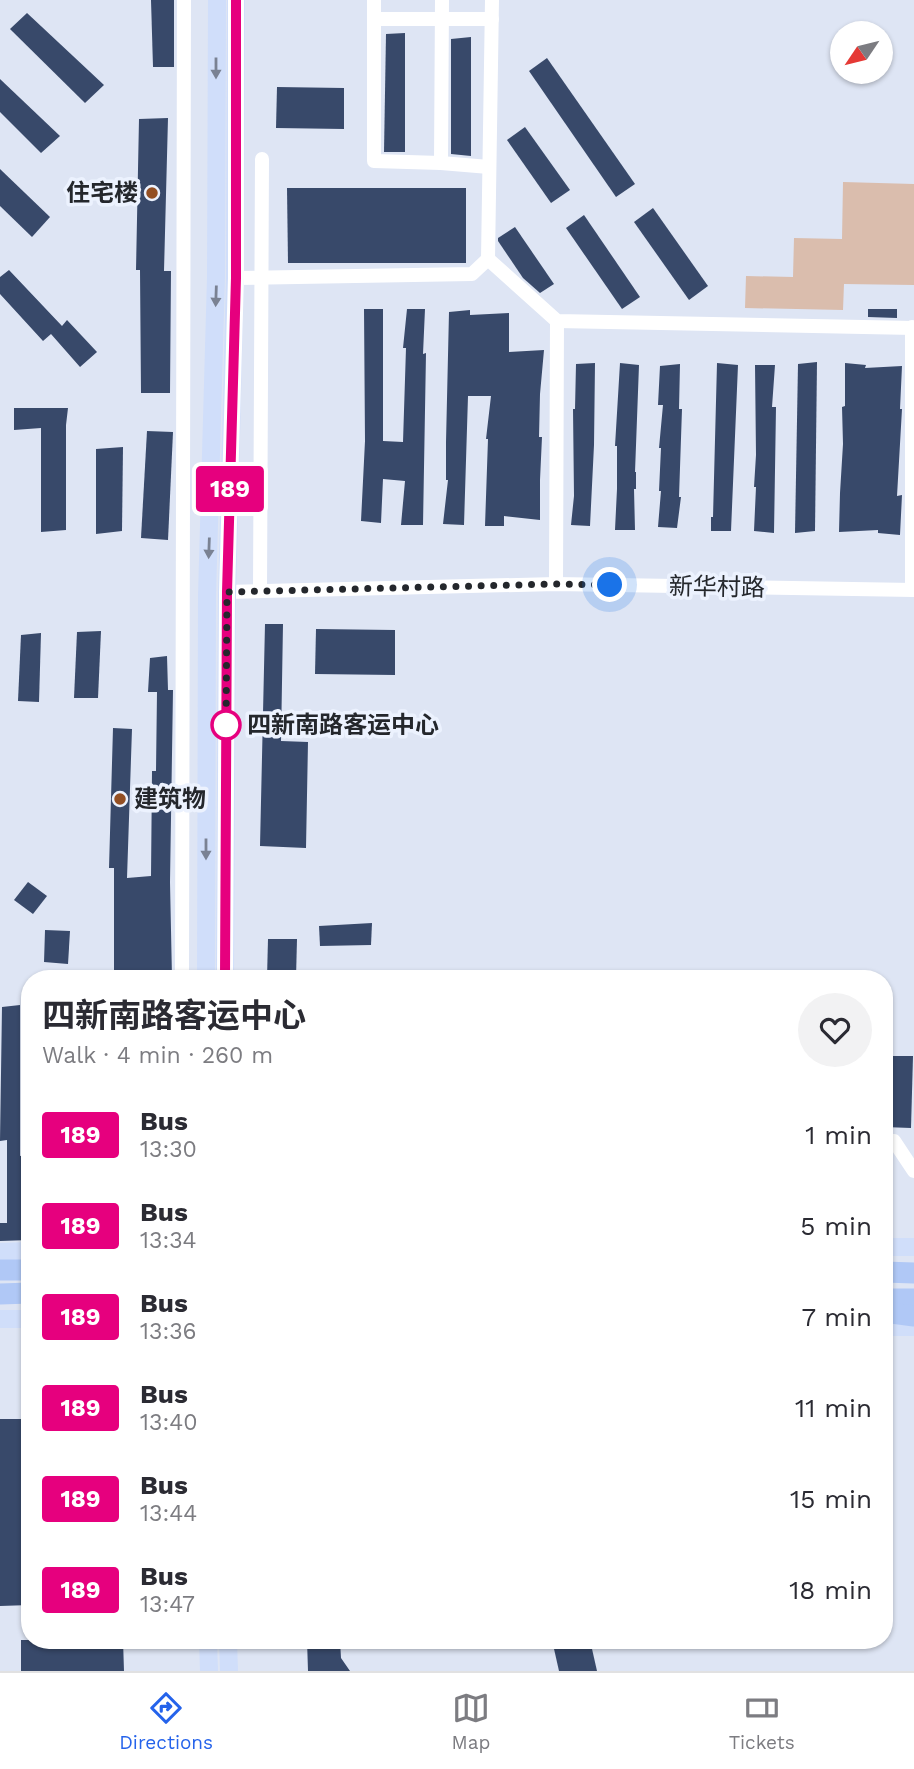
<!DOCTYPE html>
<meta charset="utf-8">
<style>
body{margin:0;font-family:"Work Sans","Noto Sans SC",sans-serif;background:#f2f2f3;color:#2b2b33;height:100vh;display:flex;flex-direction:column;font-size:26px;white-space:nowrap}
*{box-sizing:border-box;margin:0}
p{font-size:23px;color:#7c7c81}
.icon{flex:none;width:38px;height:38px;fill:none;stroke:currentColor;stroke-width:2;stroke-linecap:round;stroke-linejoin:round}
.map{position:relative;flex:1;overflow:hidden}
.side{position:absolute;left:21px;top:970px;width:872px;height:679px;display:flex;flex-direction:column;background:#fff;border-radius:28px;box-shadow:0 2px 5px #0004}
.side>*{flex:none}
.badge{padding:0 14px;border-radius:5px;font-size:24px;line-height:46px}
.needle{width:46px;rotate:235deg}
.fabs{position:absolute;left:830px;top:21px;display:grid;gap:14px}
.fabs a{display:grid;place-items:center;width:63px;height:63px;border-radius:50%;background:#fff;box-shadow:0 2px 5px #0004;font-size:35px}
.you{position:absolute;width:35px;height:35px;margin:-18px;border:5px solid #fff;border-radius:50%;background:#1a73e8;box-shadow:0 0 0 10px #1a73e833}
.map>.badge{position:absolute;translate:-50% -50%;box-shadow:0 0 0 4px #fff}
.round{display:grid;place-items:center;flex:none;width:74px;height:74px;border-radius:37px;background:#f2f2f3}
.head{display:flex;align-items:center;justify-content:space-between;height:119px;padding:0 21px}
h1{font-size:33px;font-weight:700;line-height:52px}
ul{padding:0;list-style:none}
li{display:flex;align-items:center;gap:21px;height:91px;padding:0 21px}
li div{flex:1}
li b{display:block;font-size:26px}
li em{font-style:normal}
li .badge{min-width:77px;font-weight:700;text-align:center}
.menu{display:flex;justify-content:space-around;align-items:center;height:98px;border-top:2px solid #e1e1e2;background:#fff;font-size:19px;color:#7c7c81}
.menu a{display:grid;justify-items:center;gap:4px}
.menu .on{color:#2563eb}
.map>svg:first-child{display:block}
</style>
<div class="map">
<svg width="914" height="1671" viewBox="0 0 914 1671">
<rect width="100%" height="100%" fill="#dee5f4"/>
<path fill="#dabdad" d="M843 182 914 184V285L844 284 843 310 745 308 746 276 793 277 794 238 842 239Z"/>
<g fill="#38496a">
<path d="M151 0H174V67H153Z"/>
<path d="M27 13 104 85 85 103 10 29Z"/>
<path d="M405 33V152H384L386 34Z"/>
<path d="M471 37V156L451 154V39Z"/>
<path d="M547 58 635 184 616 197 529 71Z"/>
<path d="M0 79 60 136 41 153 0 112Z"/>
<path d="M277 87 344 88V129L276 128Z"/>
<path d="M168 118 164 271H171L170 393H141L140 270H136L139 119Z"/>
<path d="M525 127 570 190 551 203 507 140Z"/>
<path d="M0 169 50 217 32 237 0 206Z"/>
<path d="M287 188H466V263H288Z"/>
<path d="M653 208 708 286 689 300 634 222Z"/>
<path d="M584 215 640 297 622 309 566 228Z"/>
<path d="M515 227 554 284 540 293 523 278 498 241V238Z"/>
<path d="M9 270 62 326 67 320 97 352 80 367 51 334 43 341 0 294V277Z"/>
<path d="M364 309H383V441L403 442 406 348H403L407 309H425L423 354 426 353 423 525H401L405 481 383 479 381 523 361 521 365 441Z"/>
<path d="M868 309H897V318L868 317Z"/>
<path d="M470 310V315L509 313V352L544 350 540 394 539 437H542L540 480V520L504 516V526H485L488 439H486L491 396H468L464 525 443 524 448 480H446V442L449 312Z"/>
<path d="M817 362 815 531 795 533 798 364Z"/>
<path d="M595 363 594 445 590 526 571 525 574 496 573 409H575L576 364Z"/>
<path d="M620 363 639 365 635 472H636V489H634L635 530H615L617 489V446H615Z"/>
<path d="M717 363 738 365 731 531H711V517H713Z"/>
<path d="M845 363 866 365 865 368 902 366 900 409H902L897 496 902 495 900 535 878 533V530L839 532 840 493 843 444 842 407 845 406Z"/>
<path d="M680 364 679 409H682L679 497H681L677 528 658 527 661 491H659L661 448H659L663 405H658L660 366Z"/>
<path d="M755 365H775L772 407H776L774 533 754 531 756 487H754L756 455Z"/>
<path d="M14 408H68L66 425V530L41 532V428L14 430Z"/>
<path d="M147 431 173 432 168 540 141 538Z"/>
<path d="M123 447 122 531 96 534V449Z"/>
<path d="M265 624H283L281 741 308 742 306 848 260 846Z"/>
<path d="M316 629 395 630V675L315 674Z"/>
<path d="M101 631 98 698H74L77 632Z"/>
<path d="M41 633 39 702 18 701 21 635Z"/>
<path d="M167 656 168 690H173L170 882 172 978H114V868H109L113 728 132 729 127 878 151 876 152 771H156L157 692H148L150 658Z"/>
<path d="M28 882 47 896 33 914 14 900Z"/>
<path d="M372 923 371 945 320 946 319 926Z"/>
<path d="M45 930 70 931 68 964 44 962Z"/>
<path d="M268 939H297L296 978H267Z"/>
<path d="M20 1005V1156L26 1155V1223H30V1240L0 1241V1223H7V1140L0 1141 2 1007Z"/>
<path d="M884 1056H913L911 1128 884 1127Z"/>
<path d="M0 1419H30V1457H27V1494L30 1496V1605L0 1606Z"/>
<path d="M21 1640H123L124 1671H21Z"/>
<path d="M307 1640H340L341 1658 350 1671H308Z"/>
<path d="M552 1640H590L597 1671H559Z"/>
</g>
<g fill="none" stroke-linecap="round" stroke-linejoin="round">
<g stroke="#fff" stroke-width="14">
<path d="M374 0V161L441 163 489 167"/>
<path d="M492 0 488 259 557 321 914 328"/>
<path d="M374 19H492"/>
<path d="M441 163 442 0"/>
<path d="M235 278 472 274 488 259"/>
<path d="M912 327V590"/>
<path d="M556 584 557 321"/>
<path d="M260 591 262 159"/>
<path d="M227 592 556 584 914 590"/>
<path d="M182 978 184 0"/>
<path d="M884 1141H894L914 1171"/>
</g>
<g stroke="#d0defa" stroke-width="18">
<path d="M206 978 207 596 216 277 217 0"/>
<path d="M225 978 227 596 235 278 236 0"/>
<path d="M884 1247H914"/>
<path d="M0 1252 30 1251"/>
<path d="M0 1319H30"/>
<path d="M884 1327H914"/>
<path d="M208 1640 209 1671"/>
<path d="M228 1640 229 1671"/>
</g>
<g stroke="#b0c8f6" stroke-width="21">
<path d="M0 1270H30"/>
<path d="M884 1272 914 1273"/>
<path d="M0 1294 30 1293"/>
<path d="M884 1299H914"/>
<path d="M884 1312 914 1316"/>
</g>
</g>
<defs><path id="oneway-solid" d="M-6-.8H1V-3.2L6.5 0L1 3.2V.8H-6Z" transform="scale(1.75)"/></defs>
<g fill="#7a8293">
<use href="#oneway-solid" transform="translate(216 68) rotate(90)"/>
<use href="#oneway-solid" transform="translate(216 296) rotate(92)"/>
<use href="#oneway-solid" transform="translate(209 548) rotate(92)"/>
<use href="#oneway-solid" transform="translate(206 849) rotate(90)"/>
</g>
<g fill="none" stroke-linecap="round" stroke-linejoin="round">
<g stroke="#fff" stroke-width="16">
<path id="line" d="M225 978 227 592 236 278V0"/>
</g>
<use href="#line" stroke="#e6007e" stroke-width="10"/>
<path stroke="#24272c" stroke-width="7" stroke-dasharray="0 12.6" d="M226 725V733L227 592 556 584 610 585"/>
</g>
<g fill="#934f23" stroke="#ecf2fe" stroke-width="2.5">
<circle cx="152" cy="193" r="7"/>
<circle cx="120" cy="799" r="7"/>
</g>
<circle fill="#fff" stroke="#e6007e" stroke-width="3.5" cx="226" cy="725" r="14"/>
<g text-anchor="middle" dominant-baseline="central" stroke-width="7" stroke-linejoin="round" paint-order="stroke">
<g font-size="24" font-weight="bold" fill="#24272c" stroke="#ecf2fe" text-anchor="end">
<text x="138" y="193">住宅楼</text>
<text x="134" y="799" text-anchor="start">建筑物</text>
</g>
<g font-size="24" fill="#24272c" stroke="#ecf2fe">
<text transform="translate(717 587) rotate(1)">新华村路</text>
</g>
<g font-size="24" font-weight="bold" fill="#24272c" stroke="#ecf2fe" text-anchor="start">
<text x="247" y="725">四新南路客运中心</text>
</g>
</g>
</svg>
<div class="fabs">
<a><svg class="needle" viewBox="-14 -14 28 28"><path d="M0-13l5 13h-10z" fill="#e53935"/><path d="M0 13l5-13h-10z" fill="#7c7c81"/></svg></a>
</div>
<div class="you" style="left:610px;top:585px"></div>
<b class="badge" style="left:230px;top:489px;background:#e6007e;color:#fff">189</b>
<section class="side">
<div class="head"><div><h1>四新南路客运中心</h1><p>Walk · 4 min · 260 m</p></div><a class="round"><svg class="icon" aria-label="heart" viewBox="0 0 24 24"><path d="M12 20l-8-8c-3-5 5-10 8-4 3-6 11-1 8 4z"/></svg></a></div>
<ul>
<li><span class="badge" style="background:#e6007e;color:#fff">189</span><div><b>Bus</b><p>13:30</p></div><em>1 min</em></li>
<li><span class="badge" style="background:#e6007e;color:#fff">189</span><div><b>Bus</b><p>13:34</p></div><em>5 min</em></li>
<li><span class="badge" style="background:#e6007e;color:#fff">189</span><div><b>Bus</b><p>13:36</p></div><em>7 min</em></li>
<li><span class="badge" style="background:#e6007e;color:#fff">189</span><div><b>Bus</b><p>13:40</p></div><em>11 min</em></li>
<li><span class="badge" style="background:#e6007e;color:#fff">189</span><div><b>Bus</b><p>13:44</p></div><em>15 min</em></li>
<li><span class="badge" style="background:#e6007e;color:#fff">189</span><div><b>Bus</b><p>13:47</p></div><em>18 min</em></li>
</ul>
</section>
</div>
<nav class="menu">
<a class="on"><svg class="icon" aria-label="directions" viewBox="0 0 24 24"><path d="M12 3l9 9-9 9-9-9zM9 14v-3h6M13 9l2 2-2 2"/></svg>Directions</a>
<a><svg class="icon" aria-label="map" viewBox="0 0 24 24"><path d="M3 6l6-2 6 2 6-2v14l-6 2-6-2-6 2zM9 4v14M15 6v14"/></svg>Map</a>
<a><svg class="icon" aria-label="tickets" viewBox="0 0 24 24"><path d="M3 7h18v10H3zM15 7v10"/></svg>Tickets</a>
</nav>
